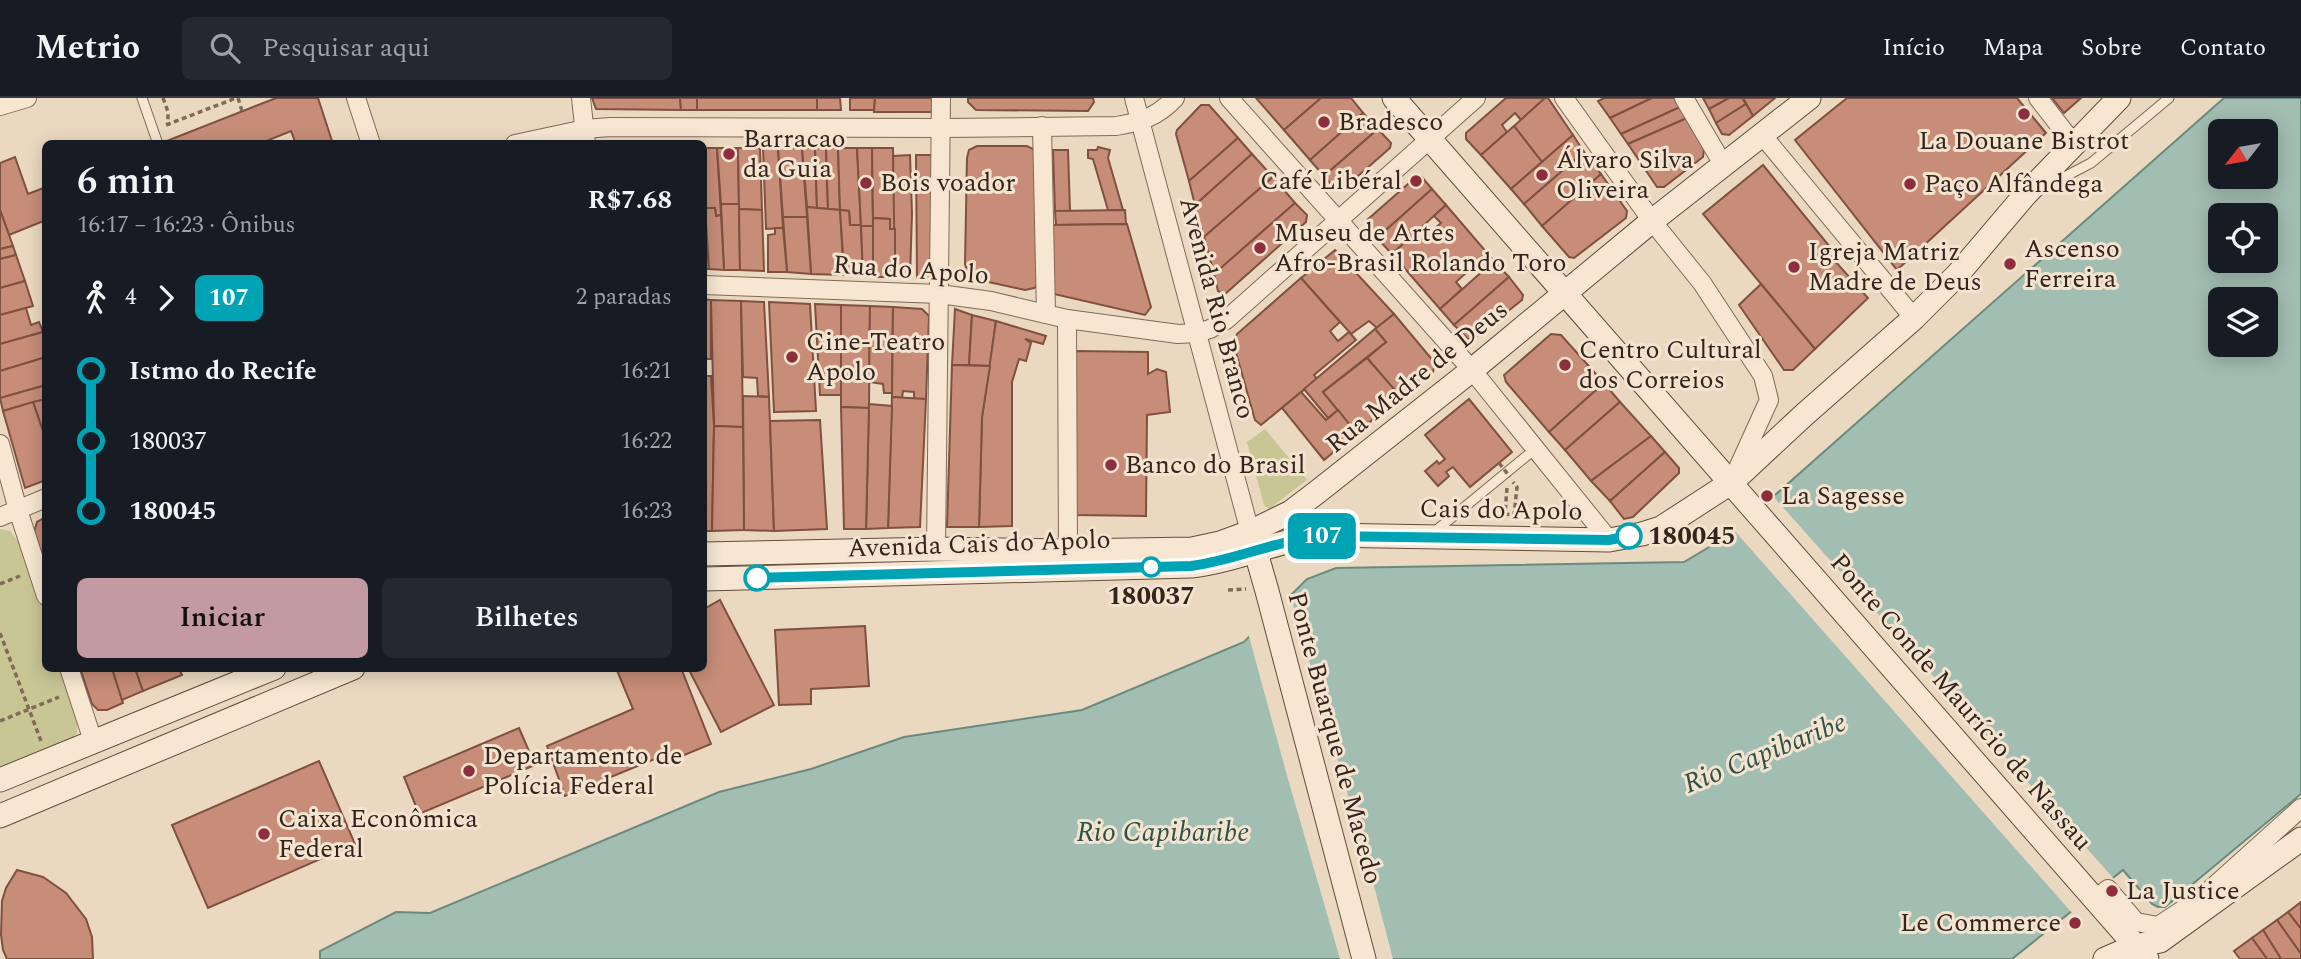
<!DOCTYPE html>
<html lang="pt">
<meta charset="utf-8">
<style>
body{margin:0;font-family:Spectral,serif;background:#242831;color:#f1f3f6;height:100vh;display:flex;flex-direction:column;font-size:26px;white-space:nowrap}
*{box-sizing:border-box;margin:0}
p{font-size:23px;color:#9ea1a6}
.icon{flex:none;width:38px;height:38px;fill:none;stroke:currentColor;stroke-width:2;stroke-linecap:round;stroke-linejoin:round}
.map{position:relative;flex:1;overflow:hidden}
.drawer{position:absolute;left:42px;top:42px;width:665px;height:532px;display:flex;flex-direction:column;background:#171b24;border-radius:10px;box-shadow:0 4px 18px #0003}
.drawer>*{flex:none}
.badge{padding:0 14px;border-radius:10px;font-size:24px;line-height:46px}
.needle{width:46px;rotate:239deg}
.controls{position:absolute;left:2208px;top:21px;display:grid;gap:14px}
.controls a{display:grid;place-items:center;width:70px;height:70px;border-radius:10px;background:#171b24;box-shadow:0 4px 18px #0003;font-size:35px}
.map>.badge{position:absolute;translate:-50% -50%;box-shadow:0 0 0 4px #fff}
.legs{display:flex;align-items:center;gap:10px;height:77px;padding:0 35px;font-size:23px}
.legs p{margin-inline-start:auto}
.headline{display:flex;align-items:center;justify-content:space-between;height:119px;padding:0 35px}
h1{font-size:38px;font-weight:600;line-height:52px}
.button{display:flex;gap:14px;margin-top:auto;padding:14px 35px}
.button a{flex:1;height:80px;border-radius:10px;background:#c49aa2;color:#111;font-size:28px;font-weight:600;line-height:80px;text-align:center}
.button a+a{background:#242831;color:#f1f3f6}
ul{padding:0 35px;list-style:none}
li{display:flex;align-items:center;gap:24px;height:70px;font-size:26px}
li i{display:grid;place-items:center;width:10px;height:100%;margin:0 9px;background:currentColor}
li i::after{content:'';width:18px;height:18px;margin:-9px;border:5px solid;border-radius:50%;background:#171b24}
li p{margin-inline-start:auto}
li:first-child i{background:linear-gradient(#0000 50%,currentColor 0)}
li:last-child i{background:linear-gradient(currentColor 50%,#0000 0)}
header{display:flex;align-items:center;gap:42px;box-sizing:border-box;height:98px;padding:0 35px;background:#171b24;border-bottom:2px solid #363941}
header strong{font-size:33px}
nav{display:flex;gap:38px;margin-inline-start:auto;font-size:24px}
.search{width:490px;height:63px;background:#242831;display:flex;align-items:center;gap:18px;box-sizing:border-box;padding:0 24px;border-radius:10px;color:#9ea1a6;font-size:26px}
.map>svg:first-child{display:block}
</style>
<header>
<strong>Metrio</strong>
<div class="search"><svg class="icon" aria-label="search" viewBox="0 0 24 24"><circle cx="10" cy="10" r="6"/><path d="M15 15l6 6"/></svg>Pesquisar aqui</div>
<nav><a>Início</a><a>Mapa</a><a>Sobre</a><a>Contato</a></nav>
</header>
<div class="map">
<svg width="2301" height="861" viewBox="0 0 2301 861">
<rect width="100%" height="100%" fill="#ebd8c0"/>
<g fill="#c8c695">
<path d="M1265 331 1307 382 1269 411 1264 407 1247 344Z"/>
<path d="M0 431 10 433 22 449 32 474 45 517 46 570 63 571 77 617V635L67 646 0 675Z"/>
</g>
<path fill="#a2bdb1" stroke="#6b8a7e" stroke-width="2" fill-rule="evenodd" d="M2224 0H2301V696L2165 809H2158L2152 806 2123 772 2012 861H320V853L396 814 430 815 719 694 811 671 904 639 1082 612 1244 544 1307 481 1336 470 1684 464 1731 436ZM2221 33H2266V79H2221ZM2221 117H2266V163H2221ZM2221 201H2266V247H2221Z"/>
<g fill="#ebd8c0">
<path d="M1772 397 2115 782 2073 816 1733 431Z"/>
<path d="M1289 493 1374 788 1393 861H1340L1286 674 1248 535Z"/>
</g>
<g fill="#c78d78" stroke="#805040" stroke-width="2">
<path d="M276 0H318L333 46H296L291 33 259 46H165L164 44Z"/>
<path d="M592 0H680L681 12 596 11Z"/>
<path d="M680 0H697V12H681Z"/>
<rect x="697" y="0" width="120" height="12"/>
<path d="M817 0H840L841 12H817Z"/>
<path d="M850 0H875L874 12H850Z"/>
<path d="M875 0H935V14H874Z"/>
<path d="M968 0H1093L1094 4 1088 13 976 12 968 4Z"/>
<path d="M1256 0H1321L1284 32Z"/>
<path d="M1321 0H1351L1363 15 1310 62 1284 32Z"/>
<path d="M1506 0H1545L1521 22 1515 15 1502 27 1507 34 1481 57 1466 41V35Z"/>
<path d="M1545 0H1548L1573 37 1542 64 1514 28Z"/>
<path d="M1604 0H1652L1610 20 1598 3Z"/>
<path d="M1652 0H1676L1680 9 1621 36 1610 20Z"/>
<path d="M1703 0H1729L1709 11Z"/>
<path d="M1729 0H1742L1746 6 1716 25 1709 11Z"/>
<path d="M1743 0H1775L1753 18Z"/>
<path d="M1847 0H2017L2046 35 1897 172 1795 42Z"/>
<path d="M2052 0H2081L2064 15Z"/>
<path d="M1746 6 1753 18 1729 37 1722 36 1716 25Z"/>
<path d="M1201 7H1209L1238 40 1189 83 1176 36 1177 32Z"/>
<path d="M1680 9 1687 20 1628 46 1621 36Z"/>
<path d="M1363 15 1378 31 1324 78 1310 62Z"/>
<path d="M1687 20 1704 51 1703 59 1664 89H1657L1628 46Z"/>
<path d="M1514 28 1542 64 1511 91 1481 57Z"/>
<path d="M1378 31 1391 45 1390 50 1341 93 1336 92 1324 78Z"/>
<path d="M1573 37 1584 54 1524 106 1511 91Z"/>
<path d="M1238 40 1252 56 1195 107 1189 83Z"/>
<path d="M977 48H1027L1035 52 1038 187 1034 190 1025 192 975 181 967 173 965 166 967 60 969 52Z"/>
<path d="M1098 49 1110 52 1108 60 1123 112H1108L1093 61 1088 60V52H1097Z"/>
<path d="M704 50H717L721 117 716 118 715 110H704Z"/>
<path d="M717 50H738L739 106H721Z"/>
<path d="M738 50H760L762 112 739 111Z"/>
<path d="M763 50H778L783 130 766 131Z"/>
<path d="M778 50H802L807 119H783Z"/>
<path d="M802 50H815L817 110 807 109Z"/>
<path d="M815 50H826L828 111 817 110Z"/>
<path d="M826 50H838L840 112 828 111Z"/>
<path d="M838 50H857L861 127H850L849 113 840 112Z"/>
<path d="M857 50H872L873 128H861Z"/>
<path d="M872 50H893L895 131H890V121L873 120Z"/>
<path d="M1053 52H1068L1070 113H1055Z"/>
<path d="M1584 54 1601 76 1542 128 1524 106Z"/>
<path d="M1252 56 1273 79 1204 139 1195 107Z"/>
<path d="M910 57 912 115 910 179H895L893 58Z"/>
<path d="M916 57H932V181L917 180Z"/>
<path d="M15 59 28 96 46 89V122L9 137 0 112V65Z"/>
<path d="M1763 67 1830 149 1826 153 1868 200 1815 251 1703 116Z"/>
<path d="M1601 76 1627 113 1626 120 1574 160 1569 159 1542 128Z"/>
<path d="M1421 78 1432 91 1377 140 1366 127 1367 122 1416 79Z"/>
<path d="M1273 79 1295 105 1214 176 1204 139Z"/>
<path d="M1432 91 1446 107 1392 156 1377 140Z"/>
<path d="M1295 105 1307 117 1306 124 1225 196 1218 193 1214 176Z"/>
<path d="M721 106H739L740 172H724Z"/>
<path d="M1446 107 1494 163 1483 173 1476 166 1456 184 1462 191 1440 211 1392 156 1414 136 1420 143 1441 125 1434 118Z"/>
<path d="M807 109 840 112 844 177 811 176Z"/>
<path d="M704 110H705L709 171H704Z"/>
<path d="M705 110H715L716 118 721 117 724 172 709 171Z"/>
<path d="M739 111 762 112 764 173 740 172Z"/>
<path d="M0 112 13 148 0 151Z"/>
<path d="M840 112 849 113 850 127H861L863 174 844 173Z"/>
<path d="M1125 112 1126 126 1056 127 1055 113Z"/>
<path d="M783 119H807L811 176 787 174Z"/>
<path d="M873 120 890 121V131H895V179H873Z"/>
<path d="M1127 126 1151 209 1145 217 1054 196 1051 127Z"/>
<path d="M861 128H873V179L863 178Z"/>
<path d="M775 130H783L787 174H768V137L775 136Z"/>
<path d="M13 148 16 157 0 161V151Z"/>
<path d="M1335 152 1394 216 1377 230 1369 223 1351 236 1301 180Z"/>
<path d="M16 157 25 183 0 190V161Z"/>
<path d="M1494 163 1509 179 1454 227 1440 211Z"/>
<path d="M1509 179 1523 197 1522 202 1473 241H1468L1454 227Z"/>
<path d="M1301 180 1340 224 1330 233 1338 243 1349 234 1356 242 1314 277 1317 281 1261 327 1255 322 1233 244 1237 236Z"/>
<path d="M25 183 33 208 0 217V190Z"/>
<path d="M1761 186 1815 251 1793 272H1784L1739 207Z"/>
<path d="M704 201 711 202V261H704Z"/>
<path d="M711 202 741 203 743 329 714 328Z"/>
<path d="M741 203 764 204 769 299 758 298 757 280 743 279Z"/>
<path d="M769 204 810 206 816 313 774 314Z"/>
<path d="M815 206 841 207V297H820Z"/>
<path d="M841 207 870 208 869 310 841 309Z"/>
<path d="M870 208 893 209 892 295H884L883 286 869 284Z"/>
<path d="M893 209 922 211 929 218 926 301H914V294L903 293 902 300 892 299Z"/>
<path d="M26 210 31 227 39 224 43 234 0 246V217Z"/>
<path d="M955 211 972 217 969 267H952Z"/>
<path d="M1394 216 1435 265 1433 274 1401 300 1367 260 1386 244 1375 231Z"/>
<path d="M972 217 996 223 990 268 969 267Z"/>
<path d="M996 223 1046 238 1043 246 1025 241 1031 245 1026 263 1019 261 1012 284V428L979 429 982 319Z"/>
<path d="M1375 231 1386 244 1323 294 1338 312 1328 320 1304 291Z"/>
<path d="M43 234 46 242V259L0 273V246Z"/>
<path d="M1551 236 1561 237 1604 285 1549 334 1506 284 1504 277Z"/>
<path d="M1076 253 1148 254V276L1157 271 1166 274 1170 314 1147 317 1146 418 1074 417Z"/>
<path d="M46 259V287L0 300V273Z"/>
<path d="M1367 260 1401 299 1356 335 1323 294Z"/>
<path d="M952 267 990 268 982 319 979 429H947Z"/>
<path d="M704 278H711L714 328 712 433H704Z"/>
<path d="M1604 285 1620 304 1565 352 1549 334Z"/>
<path d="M46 287V301L3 313 0 300Z"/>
<path d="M1301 294 1326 322 1338 312 1356 335 1324 362 1282 310Z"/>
<path d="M743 298 769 299 774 433 744 432Z"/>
<path d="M892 299 926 301 920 429 888 430Z"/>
<path d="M46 301V342L33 304Z"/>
<path d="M1469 301 1512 354 1470 389 1453 369 1446 374 1449 378 1438 388 1425 373 1437 363 1439 366 1445 361 1425 337Z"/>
<path d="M33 304 46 342V382L25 390 3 313Z"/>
<path d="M1620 304 1651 338 1591 383 1565 352Z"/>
<path d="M869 306 892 308 888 430 866 431Z"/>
<path d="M841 309 869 310 866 431H844Z"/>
<path d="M820 322 827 431 774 433 770 323Z"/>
<path d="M714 328 743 329 744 432 712 433Z"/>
<path d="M1651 338 1665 354 1610 403 1591 383Z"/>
<path d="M1665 354 1679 370V375L1633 419 1624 421 1610 403Z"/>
<path d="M46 419V469L34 434 37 424Z"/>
<path d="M720 502 774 607 721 634 688 570H704V511Z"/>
<path d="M865 528 869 588 811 591V606L779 607 775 532Z"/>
<path d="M80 570H112L123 605 107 612H98L92 606Z"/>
<path d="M112 570H135L143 593 122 602Z"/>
<path d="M135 570H179L182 577 143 593Z"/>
<path d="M616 570H681L711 646 660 667 657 660 565 698 547 648 633 611Z"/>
<path d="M519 630 535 667 419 716 404 679Z"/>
<path d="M319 663 355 746 208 810 172 727Z"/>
<path d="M17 772 43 779 66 795 86 821 92 839 93 861H7L3 852 1 837 2 803 6 790Z"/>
<path d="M2301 804V831L2288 814Z"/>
<path d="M2288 814 2301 831V856L2277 822Z"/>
<path d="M2277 822 2301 856V861H2281L2263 832Z"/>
<path d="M2263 832 2281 861H2267L2252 840Z"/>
<path d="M2252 840 2267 861H2240L2234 853Z"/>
</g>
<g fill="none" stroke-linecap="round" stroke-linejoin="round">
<g stroke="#826959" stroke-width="11">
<g id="lane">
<path d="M142 0 158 46"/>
<path d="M2043 90 2091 65 2169 0"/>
<path d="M1433 435 1535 351"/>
</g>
</g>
<g stroke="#826959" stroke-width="20">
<g id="street">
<path d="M356 0 371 46"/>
<path d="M581 0 586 46"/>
<path d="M1134 0 1250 434"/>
<path d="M1229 0 1472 272 1609 442"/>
<path d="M1564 0 1652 123 1702 185 1763 278 1769 302 1734 379"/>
<path d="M1684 0 1724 68"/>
<path d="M2038 0 2073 45"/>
<path d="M0 8 27 0"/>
<path d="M1042 28 1046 216"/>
<path d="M1763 38 1914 220"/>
<path d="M515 46 585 31 610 29 944 30 1116 28C1141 24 1157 19 1175 0"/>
<path d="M704 187 939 196 991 203 1067 221 1178 236 1197 235 1210 231 1226 222 1476 0"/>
<path d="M1067 221 1068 453"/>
<path d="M0 346 18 412 46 498"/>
<path d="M0 419 46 400"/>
<path d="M936 451 941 0"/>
<path d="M69 570 93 643"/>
<path d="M2096 801 2108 791 2136 824 2158 828 2202 799 2301 710"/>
</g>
</g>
<g stroke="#644b3c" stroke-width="25">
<g id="secondary">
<path d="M1394 0 2147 861"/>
<path d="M1251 437 1267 493 1364 861"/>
<path d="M704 456 936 451 1068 453 1192 451 1220 445 1250 434 1291 414 1316 395 1472 272 1652 123 1809 0"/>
<path d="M704 481 1191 468C1237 463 1279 441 1325 437L1609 442 1642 436 1661 430 1732 384 1804 317 1914 220 1958 176 2025 97 2119 0"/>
<path d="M0 682 274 570"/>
<path d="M0 718 353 570"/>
<path d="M2105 861 2135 848 2160 843 2301 741"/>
</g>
</g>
<g stroke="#826959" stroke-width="3.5" stroke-dasharray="5 3.5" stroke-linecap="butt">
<path d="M163 0 168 14V28"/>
<path d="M238 0 242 13"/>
<path d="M166 27 236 0"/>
<path d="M1507 390 1505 416 1514 417 1517 389 1513 384"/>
<path d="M0 486 20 478"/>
<path d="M1228 492 1246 491"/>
<path d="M0 535 41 643"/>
<path d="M0 623 59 599"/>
</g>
<use href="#lane" stroke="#f6e6d2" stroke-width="9"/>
<use href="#street" stroke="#f6e6d2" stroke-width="18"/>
<use href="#secondary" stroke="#f6e6d2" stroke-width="23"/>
<path stroke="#826959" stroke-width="3.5" stroke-dasharray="5 3.5" stroke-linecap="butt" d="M1499 365 1510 379"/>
</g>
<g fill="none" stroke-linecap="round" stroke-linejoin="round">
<g stroke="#fff" stroke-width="16">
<path id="line-1" d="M757 480 1191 468C1237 462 1279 441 1325 438L1609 442 1629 438"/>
</g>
<use href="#line-1" stroke="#00a3b4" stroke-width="10"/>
</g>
<g fill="#8e2d3b" stroke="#f3e3cf" stroke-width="2.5">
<circle cx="2024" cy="16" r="7"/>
<circle cx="1324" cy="24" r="7"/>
<circle cx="729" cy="56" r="7"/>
<circle cx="1542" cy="77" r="7"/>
<circle cx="1416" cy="83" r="7"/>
<circle cx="866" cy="85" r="7"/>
<circle cx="1910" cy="86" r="7"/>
<circle cx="1260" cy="150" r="7"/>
<circle cx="2010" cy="166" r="7"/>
<circle cx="1794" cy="169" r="7"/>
<circle cx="792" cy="259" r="7"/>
<circle cx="1565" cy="267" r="7"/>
<circle cx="1111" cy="367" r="7"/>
<circle cx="1767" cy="398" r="7"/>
<circle cx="469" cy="673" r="7"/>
<circle cx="264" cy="736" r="7"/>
<circle cx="2112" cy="793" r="7"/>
<circle cx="2075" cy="825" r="7"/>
</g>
<g fill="#fff" stroke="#00a3b4" stroke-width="3.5">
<circle cx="1629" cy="438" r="12"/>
<circle cx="1151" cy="469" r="9"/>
<circle cx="757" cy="480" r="12"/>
</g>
<g text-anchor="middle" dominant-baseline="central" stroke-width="6" stroke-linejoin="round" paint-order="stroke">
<g font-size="26" fill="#33241d" stroke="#f3e3cf" text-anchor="start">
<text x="1338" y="24">Bradesco</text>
<text x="743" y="41">Barracao<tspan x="743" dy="30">da Guia</tspan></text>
<text x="2024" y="43" text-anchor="middle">La Douane Bistrot</text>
<text x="1556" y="62">Álvaro Silva<tspan x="1556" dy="30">Oliveira</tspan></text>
<text x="1402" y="83" text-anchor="end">Café Libéral</text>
<text x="880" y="85">Bois voador</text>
<text x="1924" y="86">Paço Alfândega</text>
<text x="1274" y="135">Museu de Artes<tspan x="1274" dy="30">Afro-Brasil Rolando Toro</tspan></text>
<text x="2024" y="151">Ascenso<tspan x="2024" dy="30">Ferreira</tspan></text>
<text x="1808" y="154">Igreja Matriz<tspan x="1808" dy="30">Madre de Deus</tspan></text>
<text x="806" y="244">Cine-Teatro<tspan x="806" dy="30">Apolo</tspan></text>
<text x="1579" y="252">Centro Cultural<tspan x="1579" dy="30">dos Correios</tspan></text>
<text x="1125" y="367">Banco do Brasil</text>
<text x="1781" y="398">La Sagesse</text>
<text x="483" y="658">Departamento de<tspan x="483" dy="30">Polícia Federal</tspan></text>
<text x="278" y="721">Caixa Econômica<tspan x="278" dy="30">Federal</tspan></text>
<text x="2126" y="793">La Justice</text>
<text x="2061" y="825" text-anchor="end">Le Commerce</text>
</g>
<g font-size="26" fill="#33241d" stroke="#f3e3cf">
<text transform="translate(911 172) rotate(4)">Rua do Apolo</text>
<text transform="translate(1217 210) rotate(75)">Avenida Rio Branco</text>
<text transform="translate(1417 279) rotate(-39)">Rua Madre de Deus</text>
<text transform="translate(1501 412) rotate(1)">Cais do Apolo</text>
<text transform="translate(979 446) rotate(-2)">Avenida Cais do Apolo</text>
<text transform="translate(1961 604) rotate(49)">Ponte Conde Maurício de Nassau</text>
<text transform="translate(1335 640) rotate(75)">Ponte Buarque de Macedo</text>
</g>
<g font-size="26" font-weight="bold" fill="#33241d" stroke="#f3e3cf" text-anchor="start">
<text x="1648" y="438">180045</text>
<text x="1151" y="498" text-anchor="middle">180037</text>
</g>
<g font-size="28" font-style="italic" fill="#2d524a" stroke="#f3e3cf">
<text transform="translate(1765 655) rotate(-22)">Rio Capibaribe</text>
<text x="1163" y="734">Rio Capibaribe</text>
</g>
</g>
</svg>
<div class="controls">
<a><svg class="needle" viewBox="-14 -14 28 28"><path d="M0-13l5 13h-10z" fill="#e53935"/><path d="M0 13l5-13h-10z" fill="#9ea1a6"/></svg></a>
<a><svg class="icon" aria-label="locate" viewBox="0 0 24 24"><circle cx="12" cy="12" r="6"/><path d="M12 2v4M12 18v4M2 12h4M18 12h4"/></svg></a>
<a><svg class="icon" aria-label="layers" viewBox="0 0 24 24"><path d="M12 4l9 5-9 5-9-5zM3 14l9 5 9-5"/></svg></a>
</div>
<b class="badge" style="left:1322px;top:438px;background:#00a3b4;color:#fff">107</b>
<section class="drawer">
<div class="headline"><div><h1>6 min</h1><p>16:17 – 16:23 · Ônibus</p></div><b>R$7.68</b></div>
<div class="legs"><svg class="icon" aria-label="walk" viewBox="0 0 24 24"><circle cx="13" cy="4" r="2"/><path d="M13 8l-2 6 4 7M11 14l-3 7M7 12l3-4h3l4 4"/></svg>4<svg class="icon" aria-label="forward" viewBox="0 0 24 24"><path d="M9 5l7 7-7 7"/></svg><b class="badge" style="background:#00a3b4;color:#fff">107</b><p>2 paradas</p></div>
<ul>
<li><i style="color:#00a3b4"></i><b>Istmo do Recife</b><p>16:21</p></li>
<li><i style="color:#00a3b4"></i><span>180037</span><p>16:22</p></li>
<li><i style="color:#00a3b4"></i><b>180045</b><p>16:23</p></li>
</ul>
<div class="button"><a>Iniciar</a><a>Bilhetes</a></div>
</section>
</div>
